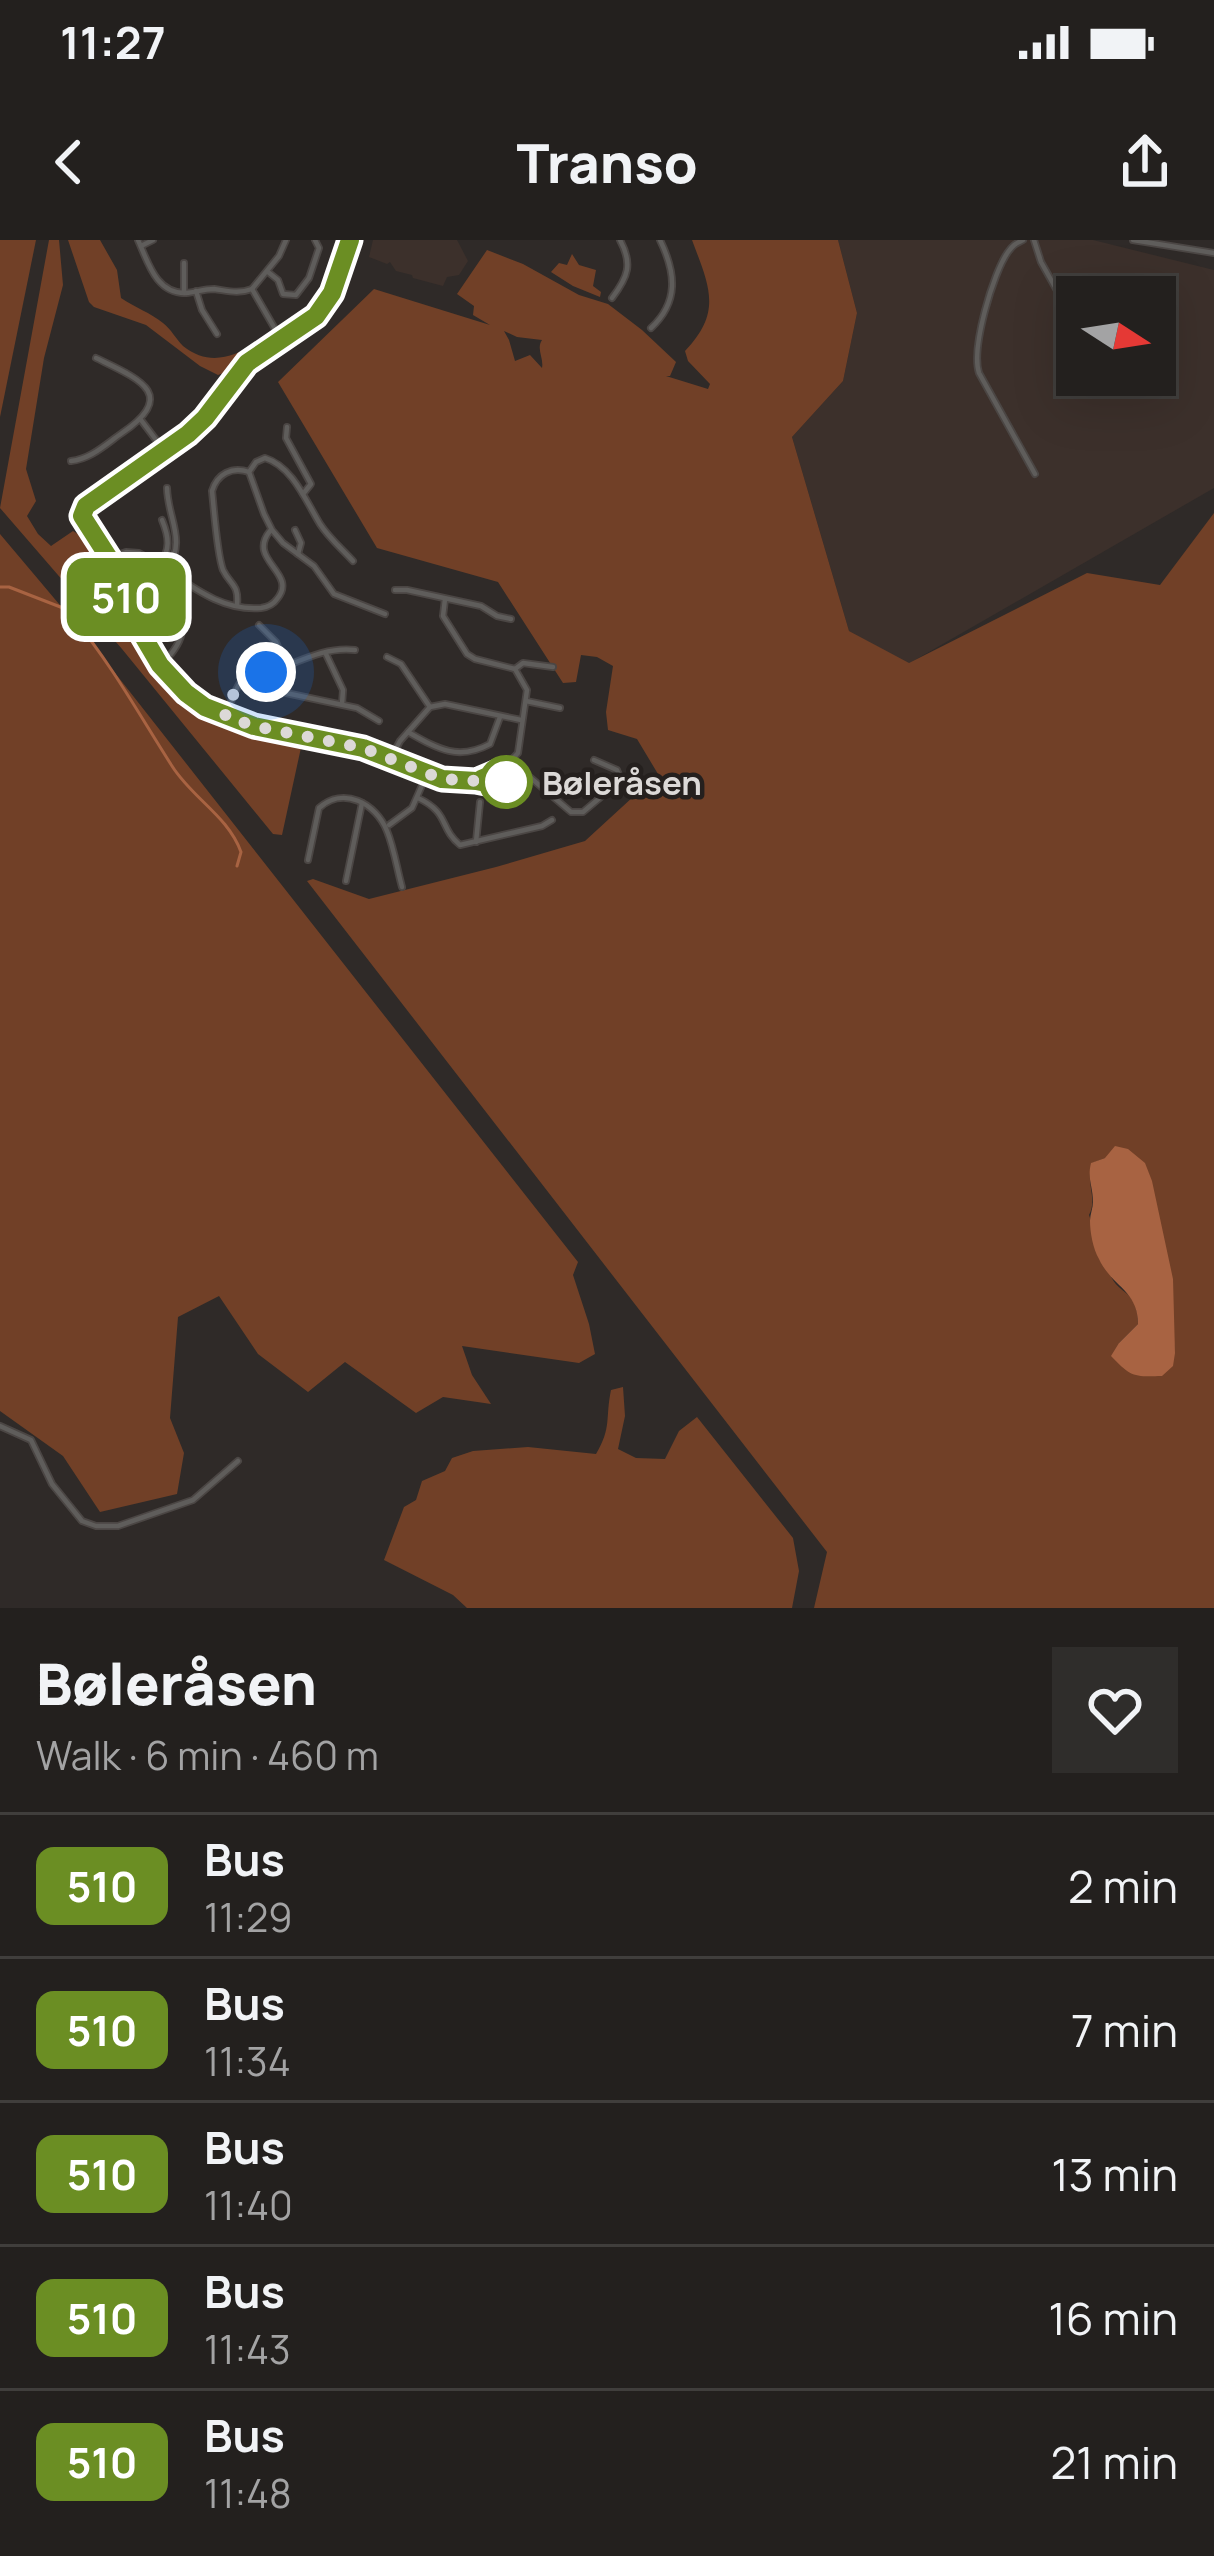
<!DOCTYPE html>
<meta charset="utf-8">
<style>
body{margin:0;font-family:Manrope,sans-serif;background:#2f2d2b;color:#f1f3f6;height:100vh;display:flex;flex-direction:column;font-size:45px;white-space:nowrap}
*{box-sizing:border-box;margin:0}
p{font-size:39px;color:#a3a3a4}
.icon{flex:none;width:66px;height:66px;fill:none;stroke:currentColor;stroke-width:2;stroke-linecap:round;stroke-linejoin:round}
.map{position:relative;height:1368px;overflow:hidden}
.details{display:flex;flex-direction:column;background:#23201e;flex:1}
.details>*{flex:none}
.badge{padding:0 24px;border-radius:18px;font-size:42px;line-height:78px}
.needle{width:78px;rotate:102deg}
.controls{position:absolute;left:1056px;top:36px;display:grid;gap:24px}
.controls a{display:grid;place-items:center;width:120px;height:120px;border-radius:0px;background:#23201e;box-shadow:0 12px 48px #0002,0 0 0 3px #403e3c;font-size:60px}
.you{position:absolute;width:60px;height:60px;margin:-30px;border:9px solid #fff;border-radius:50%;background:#1a73e8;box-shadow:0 0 0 18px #1a73e833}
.map>.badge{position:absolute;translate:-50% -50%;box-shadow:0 0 0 6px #fff}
.round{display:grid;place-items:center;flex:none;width:126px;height:126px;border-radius:0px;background:#2f2d2b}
.overview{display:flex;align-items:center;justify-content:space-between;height:204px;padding:0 36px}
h1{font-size:57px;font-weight:800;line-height:90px}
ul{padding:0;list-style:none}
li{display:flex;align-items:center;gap:36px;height:144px;padding:0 36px;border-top:3px solid #403e3c}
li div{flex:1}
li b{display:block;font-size:45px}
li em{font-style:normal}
li .badge{min-width:132px;font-weight:700;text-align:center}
.status{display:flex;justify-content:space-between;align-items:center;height:84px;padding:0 60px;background:#23201e;direction:ltr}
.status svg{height:33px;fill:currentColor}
header{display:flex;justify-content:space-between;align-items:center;height:156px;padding:0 36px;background:#23201e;font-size:54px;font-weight:800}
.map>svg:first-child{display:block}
</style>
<div class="status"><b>11:27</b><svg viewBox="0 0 49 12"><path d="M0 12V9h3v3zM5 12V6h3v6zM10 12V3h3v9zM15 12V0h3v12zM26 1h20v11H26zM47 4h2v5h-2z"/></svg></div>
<header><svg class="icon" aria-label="back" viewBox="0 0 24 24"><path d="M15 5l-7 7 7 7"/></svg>Transo<svg class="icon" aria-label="share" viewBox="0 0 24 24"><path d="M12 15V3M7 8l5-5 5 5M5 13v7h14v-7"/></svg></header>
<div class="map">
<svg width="1214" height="1368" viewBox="0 0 1214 1368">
<rect width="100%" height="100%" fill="#2f2a28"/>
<g fill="#3c302b" fill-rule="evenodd">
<path d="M373 0H457L468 21 459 35 447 37 443 46 413 38 412 35 396 31 390 22 387 24 369 17Z"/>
<path d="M838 0H1093L1214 30V248L908 424 849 391 792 197 843 141 857 73ZM1077 57H1155V135H1077Z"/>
</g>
<g fill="#714027" fill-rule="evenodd">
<path d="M0 0H36L0 177Z"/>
<path d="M49 0H59L63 45 44 118 26 229 36 261 27 276 38 294 51 306 73 291 96 305 134 395 162 440 203 473 302 503 282 595 273 594 122 409 0 268Z"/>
<path d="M68 0H100L117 30 121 58C134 67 151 73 163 83 171 89 176 99 183 106 211 128 236 116 263 99H267L269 102 232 130 218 135 200 126 146 85 94 67 89 62Z"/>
<path d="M692 0H838L857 73 843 141 792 197 849 391 909 423 1087 333 1160 345 1214 273V1368H814L827 1312 307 641 313 639 369 659 496 627 585 601 658 534 637 499 608 490 606 472 613 426 597 417 581 415 576 442 563 443 498 342 377 308 278 142 374 49 490 85 473 75 474 66 457 54 487 10 523 24 579 55 608 64 642 90 676 122 670 136H666L708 149 710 144 688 121 685 111C723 71 709 46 692 0ZM504 91 517 97 542 100C536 109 544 118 542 128L530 115 515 121 509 100ZM1105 918 1172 1086 1175 1113 1119 1103 1138 1084C1137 1047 1119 1057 1110 1034 1101 1015 1096 995 1089 975 1098 958 1085 944 1092 923Z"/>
<path d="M572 14 579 25 596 30 593 46 601 52 600 57 573 46 551 32 559 23 567 25Z"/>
<path d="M0 294 86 396 578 1022 573 1035 589 1084 595 1114 579 1123 462 1106 472 1135 491 1164 443 1157 416 1173 345 1122 308 1152 258 1114 219 1056 178 1077 170 1178 184 1213 177 1254 100 1272 63 1216 0 1171Z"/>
<path d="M623 1147 625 1176 618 1209 636 1218 665 1219 679 1191 697 1177 793 1298 799 1331 792 1368H467L453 1355 384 1320 404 1267 416 1260 422 1241 445 1231 452 1218 473 1211 528 1207 596 1214C612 1187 605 1179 611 1150Z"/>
</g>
<path fill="#a86342" d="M1115 906 1128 909 1145 923 1152 941 1173 1039 1175 1113 1173 1126 1162 1136C1134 1137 1131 1137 1111 1116L1119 1103 1138 1084C1138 1050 1112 1047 1099 1019 1093 1009 1090 992 1090 981 1090 974 1093 968 1093 962 1093 946 1087 939 1091 923L1105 918Z"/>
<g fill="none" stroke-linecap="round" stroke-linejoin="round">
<path stroke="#a86342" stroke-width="3" d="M0 347H9L63 368 74 379C112 425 140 476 172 526 192 558 228 576 241 612L237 626"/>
<g stroke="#4b4644" stroke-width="8">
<g id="street">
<path d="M138 0C148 22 156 54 186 53 196 52 204 49 214 49 229 51 238 54 252 49L282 101"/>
<path d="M1023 0C1015 4 1013 5 1008 12 993 33 971 108 979 133L1035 234"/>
<path d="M1034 0 1041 22 1077 86"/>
<path d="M1133 0 1214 13"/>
<path d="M141 6 153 0"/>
<path d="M184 23V53"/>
<path d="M268 32 278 40 283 54 296 55 309 38 319 8 315 0"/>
<path d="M252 49 279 16 286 0"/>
<path d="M196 51 202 70 217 94"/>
<path d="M612 58C628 37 633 24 620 0"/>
<path d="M651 88C679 62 676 33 660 0"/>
<path d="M141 180 163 209"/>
<path d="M287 187 286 198 311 244 303 254"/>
<path d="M71 221C91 219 106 204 122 193 180 154 137 138 96 118"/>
<path d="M295 290 301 303 298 314"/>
<path d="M109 318 126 312 139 313C179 334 213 372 261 368 268 367 273 365 277 359 299 333 246 320 270 291"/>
<path d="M353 321C342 309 329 298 320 284 306 261 292 226 265 218L256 222 249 232 264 274 272 290 283 303 314 326 334 354 385 374"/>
<path d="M154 322C130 368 210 365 171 414"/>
<path d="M159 325C171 310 169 297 162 280"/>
<path d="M167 330C187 300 168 280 167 248"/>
<path d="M395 350H407L481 366 497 376 511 379"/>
<path d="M445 359 443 376 467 414 475 419 515 429 527 450 518 513 502 530 476 541"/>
<path d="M237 365C239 344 231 346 223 330 217 314 214 269 212 251 217 234 232 226 249 232"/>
<path d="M259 385 276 402 286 426C308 417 331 407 355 410"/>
<path d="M326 414 343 450 342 464"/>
<path d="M387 417 401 424 430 467"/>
<path d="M515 429 523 423 553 427"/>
<path d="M526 461 560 468"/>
<path d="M225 476C237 449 240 423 276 436L279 446 286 453 357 468 379 481"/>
<path d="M408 492C438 509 458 521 490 504L500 477"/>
<path d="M392 516 400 501 430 467 445 464 521 480"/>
<path d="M512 522 571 572H583L621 540 617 530 594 520"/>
<path d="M478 541 503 545 506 539 502 530"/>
<path d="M418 558C450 573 439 588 460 605L542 586 552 580"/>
<path d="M389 585 412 568 427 534"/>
<path d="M476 602 480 562"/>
<path d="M308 620 319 568C343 546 376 563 387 591 394 608 397 629 402 647"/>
<path d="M346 641 362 563"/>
<path d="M0 1186 31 1200 52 1244 82 1281 96 1286H118L193 1260 238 1221"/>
</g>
</g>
<g stroke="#4b4644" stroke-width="10">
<path id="secondary" d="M350 0 335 47 316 76 247 123 204 178 188 194 86 266 82 276C91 292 103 306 111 322 146 394 152 451 237 481 275 494 315 496 354 506 395 516 432 546 476 541"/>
</g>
<use href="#street" stroke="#5f5d5b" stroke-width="4.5"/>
<use href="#secondary" stroke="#7c7876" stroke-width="8"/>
</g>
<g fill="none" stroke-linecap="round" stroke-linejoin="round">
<g stroke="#fff" stroke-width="27">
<path id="line" d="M350 0 332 53 316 76 247 123 205 178 188 194 86 266 82 276 109 318 137 386 160 425 186 453 205 467 254 486 363 508 442 539 476 541 501 546 506 539 502 530 481 539"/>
</g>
<use href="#line" stroke="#6b8e23" stroke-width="18"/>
<path stroke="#dcd9d7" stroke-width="12" stroke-dasharray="0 21.6" d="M266 432C236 432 235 453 225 476L254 486 363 508 442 539 476 541 501 546 506 542"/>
</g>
<circle fill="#fff" stroke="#6b8e23" stroke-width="6" cx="506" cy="542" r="24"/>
<g text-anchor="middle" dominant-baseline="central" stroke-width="9" stroke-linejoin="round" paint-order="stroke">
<g font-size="33" font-weight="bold" fill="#dcd9d7" stroke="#25201e" text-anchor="start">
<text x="542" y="542">Bøleråsen</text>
</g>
</g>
</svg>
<div class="controls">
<a><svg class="needle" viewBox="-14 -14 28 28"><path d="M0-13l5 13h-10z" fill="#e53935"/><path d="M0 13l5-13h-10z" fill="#a3a3a4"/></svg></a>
</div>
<div class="you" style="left:266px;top:432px"></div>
<b class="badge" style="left:126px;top:357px;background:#6b8e23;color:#fff">510</b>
</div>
<section class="details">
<div class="overview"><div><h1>Bøleråsen</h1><p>Walk · 6 min · 460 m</p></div><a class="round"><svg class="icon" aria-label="heart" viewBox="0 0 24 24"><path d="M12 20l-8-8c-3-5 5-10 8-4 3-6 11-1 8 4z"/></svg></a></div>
<ul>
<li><span class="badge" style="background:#6b8e23;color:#fff">510</span><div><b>Bus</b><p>11:29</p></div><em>2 min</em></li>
<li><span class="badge" style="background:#6b8e23;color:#fff">510</span><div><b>Bus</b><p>11:34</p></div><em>7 min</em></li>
<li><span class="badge" style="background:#6b8e23;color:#fff">510</span><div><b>Bus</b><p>11:40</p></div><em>13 min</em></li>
<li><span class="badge" style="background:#6b8e23;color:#fff">510</span><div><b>Bus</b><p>11:43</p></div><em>16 min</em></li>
<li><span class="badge" style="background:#6b8e23;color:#fff">510</span><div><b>Bus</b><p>11:48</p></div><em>21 min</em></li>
</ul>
</section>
